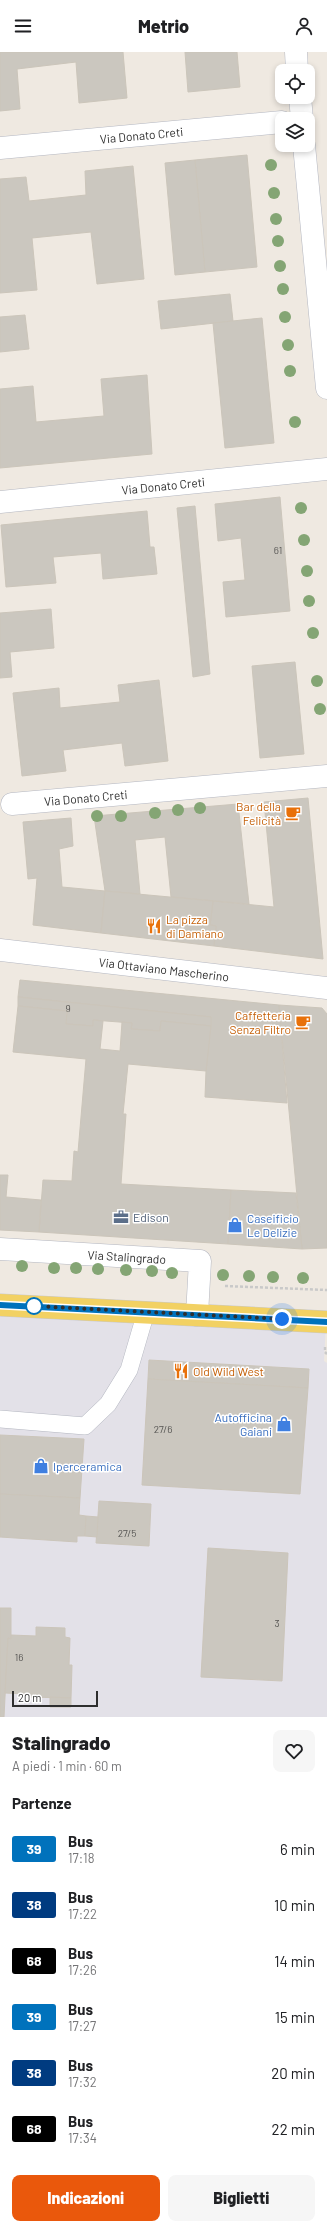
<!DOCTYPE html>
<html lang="it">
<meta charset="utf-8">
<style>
body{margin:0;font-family:Barlow,sans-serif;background:#f6f6f6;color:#202124;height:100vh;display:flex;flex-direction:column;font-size:15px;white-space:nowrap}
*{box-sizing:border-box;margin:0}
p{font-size:13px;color:#757577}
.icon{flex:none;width:22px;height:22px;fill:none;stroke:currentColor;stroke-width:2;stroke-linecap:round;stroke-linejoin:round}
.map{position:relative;height:1665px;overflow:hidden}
.drawer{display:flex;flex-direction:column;background:#fff;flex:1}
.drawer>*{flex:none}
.badge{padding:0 8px;border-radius:3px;font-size:14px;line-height:26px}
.controls{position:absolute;left:275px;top:12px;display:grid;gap:8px}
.controls a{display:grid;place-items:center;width:40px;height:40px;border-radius:8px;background:#fff;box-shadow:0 2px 6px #0003;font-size:20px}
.scale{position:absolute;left:12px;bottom:10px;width:86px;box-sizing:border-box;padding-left:4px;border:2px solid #2e2e2e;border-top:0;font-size:11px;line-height:14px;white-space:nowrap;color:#2e2e2e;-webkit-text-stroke:3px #fff;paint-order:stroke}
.you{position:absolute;width:20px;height:20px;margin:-10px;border:3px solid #fff;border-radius:50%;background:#1a73e8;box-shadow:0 0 0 6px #1a73e833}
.map>.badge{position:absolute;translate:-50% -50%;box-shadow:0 0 0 2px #fff}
h2{padding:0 12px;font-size:15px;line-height:36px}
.round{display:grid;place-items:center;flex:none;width:42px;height:42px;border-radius:8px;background:#f6f6f6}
.headline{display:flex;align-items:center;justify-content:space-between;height:68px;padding:0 12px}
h1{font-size:19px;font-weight:800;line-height:30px}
.button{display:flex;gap:8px;margin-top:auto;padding:8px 12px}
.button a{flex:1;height:46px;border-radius:8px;background:#ea580c;color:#fff;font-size:16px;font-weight:800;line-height:46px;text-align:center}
.button a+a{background:#f6f6f6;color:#202124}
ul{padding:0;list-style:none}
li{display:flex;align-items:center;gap:12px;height:56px;padding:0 12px}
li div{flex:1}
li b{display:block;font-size:15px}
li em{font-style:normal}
li .badge{min-width:44px;font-weight:700;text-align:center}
header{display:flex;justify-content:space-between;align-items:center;height:52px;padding:0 12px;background:#fff;font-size:18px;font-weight:800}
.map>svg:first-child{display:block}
</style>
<header><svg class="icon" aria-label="menu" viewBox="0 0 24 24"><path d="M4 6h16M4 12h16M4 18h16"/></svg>Metrio<svg class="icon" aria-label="person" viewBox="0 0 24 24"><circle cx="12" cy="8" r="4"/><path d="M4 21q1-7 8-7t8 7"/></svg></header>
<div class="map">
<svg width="327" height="1665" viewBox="0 0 327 1665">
<rect width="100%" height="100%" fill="#efe9e1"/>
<path fill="#e3e1e8" d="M0 1253 326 1270 324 1309 327 1311V1665H0Z"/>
<g fill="#cbc7bf" stroke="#cbc5ba">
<path d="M0 0H123L127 46 79 51 76 10 17 17 20 57 0 59Z"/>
<path d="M185 0H237L240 35 188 40Z"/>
<path d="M247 103 257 215 205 220 195 108Z"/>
<path d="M195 108 205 220 175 223 165 111Z"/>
<path d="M133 114 144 227 97 232 91 180 32 186 37 238 0 241V127L26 125 29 149 86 143 85 119Z"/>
<path d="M230 242 233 269 161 277 158 249Z"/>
<path d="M25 263 29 297 0 300V265Z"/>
<path d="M262 266 274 391 225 396 213 271Z"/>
<path d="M147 323 152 402 0 416V337L33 334 36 370 104 364 101 327Z"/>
<path d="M280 445 290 559 226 565 223 530 245 528 241 486 218 489 215 452Z"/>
<path d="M195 454 210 622 193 625 177 456Z"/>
<path d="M147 459 150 495H154L157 522 103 527 101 501 53 505 56 531 6 535 1 473Z"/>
<path d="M51 557 54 596 10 600 12 625 0 626V561Z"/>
<path d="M295 610 304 702 260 706 252 614Z"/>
<path d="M159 628 168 709 125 714 122 691 63 698 66 719 22 724 13 641 59 636 60 656 120 650 118 633Z"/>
<path d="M308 746 323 907 214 894 216 874 210 873 213 849 274 855 264 750Z"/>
<path d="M238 752 249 852 171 845 165 785 135 788 140 842 105 839 94 764Z"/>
<path d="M71 766 73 794 59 797 62 835 105 839 101 881 33 873 37 826 28 827 23 770Z"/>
<path d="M105 839 213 849 210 873 216 874 214 894 101 881Z"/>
<path d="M20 928 279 953 287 1051 205 1045 206 1019 211 965 18 945Z"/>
<path d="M18 945 211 965V974L161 969 160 979 131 977 132 971 93 968V974L66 972 67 959 18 954Z"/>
<path d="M279 953 322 956 327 962V1196L302 1197Z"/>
<path d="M18 954 67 959 66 972 93 974V968L103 969 100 997 120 999 122 970 132 971 131 977 160 979 161 969 211 974 206 1019 128 1012 123 1062H126L121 1132 231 1138 228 1192 39 1180 43 1128 72 1129 74 1099 78 1100 86 1007 13 1000Z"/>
<path d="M0 1123H8L6 1145 41 1148 39 1180 0 1178Z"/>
<path d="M231 1138 296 1141 302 1197 228 1192Z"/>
<path d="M149 1308 309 1317 308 1336 148 1327Z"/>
<path d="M148 1327 308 1336 300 1442 142 1433Z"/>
<path d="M0 1383 84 1387 80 1446 0 1442Z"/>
<path d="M0 1442 80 1446 79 1463 86 1464 85 1484H77V1490L0 1485Z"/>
<path d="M99 1449 151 1452 149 1494 96 1491Z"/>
<path d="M86 1464 98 1465 97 1485 85 1484Z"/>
<path d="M208 1496 288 1501 282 1629 201 1625Z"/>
<path d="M0 1556H11V1587L8 1586 4 1665H0Z"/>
<path d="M36 1575 65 1576V1585L70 1586 69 1613H72L71 1646 25 1645 26 1642 5 1641 8 1586 11 1587V1583L36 1584Z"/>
<path d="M50 1645 71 1646V1655H50Z"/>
</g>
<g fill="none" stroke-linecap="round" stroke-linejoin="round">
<g stroke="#b4b7c1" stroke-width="18">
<path id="service" d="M0 1367 85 1374 108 1352 129 1318 146 1260"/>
</g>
<g stroke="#b4b7c1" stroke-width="23">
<g id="minor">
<path id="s1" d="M0 96 282 70"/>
<path id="s2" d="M0 450 327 417"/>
<path id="s3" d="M12 752 327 724"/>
<path id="s4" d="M0 898 327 936"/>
<path id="s5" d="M0 1197 200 1209 197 1263"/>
</g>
</g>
<g stroke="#b4b7c1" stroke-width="23">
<g id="secondary">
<path d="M296 0 297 19"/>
<path d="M300 45 302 67"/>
<path d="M304 93 327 336"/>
</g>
</g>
<g stroke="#c9c9c9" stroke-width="23">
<path id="primary" d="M0 1253 327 1270"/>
</g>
<g stroke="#c9c9c9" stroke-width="2.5" stroke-dasharray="3 2" stroke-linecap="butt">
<path d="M225 1234 327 1238"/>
<path d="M325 1295V1300L327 1302"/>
</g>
<use href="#service" stroke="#fff" stroke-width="17"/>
<use href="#minor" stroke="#fff" stroke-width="22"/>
<use href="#secondary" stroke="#fff" stroke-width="22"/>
<use href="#primary" stroke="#f2d163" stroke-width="22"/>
</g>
<g fill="#84a574">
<circle cx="271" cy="113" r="6"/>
<circle cx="274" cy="141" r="6"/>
<circle cx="276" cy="167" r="6"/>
<circle cx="278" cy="189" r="6"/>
<circle cx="280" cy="214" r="6"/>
<circle cx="283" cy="237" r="6"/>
<circle cx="285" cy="265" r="6"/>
<circle cx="288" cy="293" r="6"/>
<circle cx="290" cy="319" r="6"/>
<circle cx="295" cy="370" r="6"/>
<circle cx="301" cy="456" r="6"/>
<circle cx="304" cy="488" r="6"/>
<circle cx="307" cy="519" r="6"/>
<circle cx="309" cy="549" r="6"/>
<circle cx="313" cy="581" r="6"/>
<circle cx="317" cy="629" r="6"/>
<circle cx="320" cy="657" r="6"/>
<circle cx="200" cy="756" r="6"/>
<circle cx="178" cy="758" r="6"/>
<circle cx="155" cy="761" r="6"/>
<circle cx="97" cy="764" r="6"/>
<circle cx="121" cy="764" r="6"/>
<circle cx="22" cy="1214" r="6"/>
<circle cx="54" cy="1216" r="6"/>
<circle cx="76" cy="1216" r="6"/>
<circle cx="98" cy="1217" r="6"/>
<circle cx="126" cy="1218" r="6"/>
<circle cx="152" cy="1219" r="6"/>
<circle cx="172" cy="1221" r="6"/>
<circle cx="223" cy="1223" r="6"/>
<circle cx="249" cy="1224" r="6"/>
<circle cx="273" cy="1225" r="6"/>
<circle cx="303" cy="1226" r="6"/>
</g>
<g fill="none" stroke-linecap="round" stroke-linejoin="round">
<g stroke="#fff" stroke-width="9">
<path id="line" d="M0 1253 327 1270"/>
</g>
<use href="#line" stroke="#0072bc" stroke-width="6"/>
<path stroke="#2e2e2e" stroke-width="4" stroke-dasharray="0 7.2" d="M34 1254 282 1267"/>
</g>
<defs>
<g id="cafe-bare" transform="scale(1.2)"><path d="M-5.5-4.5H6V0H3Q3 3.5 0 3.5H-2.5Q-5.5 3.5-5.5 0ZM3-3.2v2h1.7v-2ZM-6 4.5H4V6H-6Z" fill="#e8710a" stroke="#fff" stroke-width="2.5" paint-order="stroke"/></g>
<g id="restaurant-bare" transform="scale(1.2)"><path d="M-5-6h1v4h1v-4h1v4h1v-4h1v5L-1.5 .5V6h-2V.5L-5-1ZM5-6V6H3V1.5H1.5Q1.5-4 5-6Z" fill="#e8710a" stroke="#fff" stroke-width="2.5" paint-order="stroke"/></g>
<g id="office-bare" transform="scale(1.2)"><path d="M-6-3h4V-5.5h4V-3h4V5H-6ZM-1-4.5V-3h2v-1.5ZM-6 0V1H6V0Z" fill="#5c6f8a" stroke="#fff" stroke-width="2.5" paint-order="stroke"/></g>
<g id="shop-bare" transform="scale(1.2)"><path d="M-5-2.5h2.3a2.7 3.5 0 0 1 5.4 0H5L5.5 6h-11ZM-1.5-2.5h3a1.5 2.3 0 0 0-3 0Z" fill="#3f7fe0" stroke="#fff" stroke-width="2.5" paint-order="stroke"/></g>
</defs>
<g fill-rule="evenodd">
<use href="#cafe-bare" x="293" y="761"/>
<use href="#restaurant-bare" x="154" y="874"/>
<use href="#cafe-bare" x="303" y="970"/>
<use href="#office-bare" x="121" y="1165"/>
<use href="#shop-bare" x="235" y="1173"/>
<use href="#restaurant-bare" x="181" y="1319"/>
<use href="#shop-bare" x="284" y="1372"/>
<use href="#shop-bare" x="41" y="1414"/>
</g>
<circle fill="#fff" stroke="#0072bc" stroke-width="2" cx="34" cy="1254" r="8"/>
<g text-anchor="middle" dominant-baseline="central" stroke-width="3" stroke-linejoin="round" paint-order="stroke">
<g font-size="10" fill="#555452">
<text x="278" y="498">61</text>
<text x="68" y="956">9</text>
<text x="163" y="1377">27/6</text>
<text x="127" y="1481">27/5</text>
<text x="277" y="1571">3</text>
<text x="19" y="1605">16</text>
</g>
<g font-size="12" fill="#2e2e2e" stroke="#fff">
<text stroke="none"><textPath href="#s1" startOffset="142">Via Donato Creti</textPath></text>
<text stroke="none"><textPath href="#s2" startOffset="164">Via Donato Creti</textPath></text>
<text stroke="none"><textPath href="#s3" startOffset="74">Via Donato Creti</textPath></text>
<text stroke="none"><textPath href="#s4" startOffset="165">Via Ottaviano Mascherino</textPath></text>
<text stroke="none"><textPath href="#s5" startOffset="127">Via Stalingrado</textPath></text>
</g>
<g font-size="12" fill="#c56008" stroke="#fff" text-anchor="end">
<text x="281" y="754">Bar della<tspan x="281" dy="14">Felicità</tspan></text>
<text x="166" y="867" text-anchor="start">La pizza<tspan x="166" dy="14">di Damiano</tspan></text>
<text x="291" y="963">Caffetteria<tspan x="291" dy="14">Senza Filtro</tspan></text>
<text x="193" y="1319" text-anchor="start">Old Wild West</text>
</g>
<g font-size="12" fill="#4e5e75" stroke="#fff" text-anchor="start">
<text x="133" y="1165">Edison</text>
</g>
<g font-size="12" fill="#366cbe" stroke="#fff" text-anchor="start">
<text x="247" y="1166">Caseificio<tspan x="247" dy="14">Le Delizie</tspan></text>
<text x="272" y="1365" text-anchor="end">Autofficina<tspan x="272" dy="14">Gaiani</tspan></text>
<text x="53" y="1414">Iperceramica</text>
</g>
</g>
</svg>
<div class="controls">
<a><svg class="icon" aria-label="locate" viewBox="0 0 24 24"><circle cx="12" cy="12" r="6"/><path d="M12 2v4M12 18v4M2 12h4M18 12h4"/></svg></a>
<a><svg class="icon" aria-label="layers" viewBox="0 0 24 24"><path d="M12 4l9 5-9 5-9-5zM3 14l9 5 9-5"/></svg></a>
</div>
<div class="scale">20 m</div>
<div class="you" style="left:282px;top:1267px"></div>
</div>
<section class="drawer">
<div class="headline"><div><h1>Stalingrado</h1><p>A piedi · 1 min · 60 m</p></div><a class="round"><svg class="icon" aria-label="heart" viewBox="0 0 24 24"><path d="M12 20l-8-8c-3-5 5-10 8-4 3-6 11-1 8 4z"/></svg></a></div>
<h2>Partenze</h2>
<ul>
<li><span class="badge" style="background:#0072bc;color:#fff">39</span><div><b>Bus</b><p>17:18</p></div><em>6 min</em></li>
<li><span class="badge" style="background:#003b80;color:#fff">38</span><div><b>Bus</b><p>17:22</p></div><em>10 min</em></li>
<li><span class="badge" style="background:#000;color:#fff">68</span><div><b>Bus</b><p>17:26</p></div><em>14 min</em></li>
<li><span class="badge" style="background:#0072bc;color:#fff">39</span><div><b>Bus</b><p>17:27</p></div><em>15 min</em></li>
<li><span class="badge" style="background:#003b80;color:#fff">38</span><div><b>Bus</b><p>17:32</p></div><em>20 min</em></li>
<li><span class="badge" style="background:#000;color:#fff">68</span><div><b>Bus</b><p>17:34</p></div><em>22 min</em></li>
</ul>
<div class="button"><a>Indicazioni</a><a>Biglietti</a></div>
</section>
